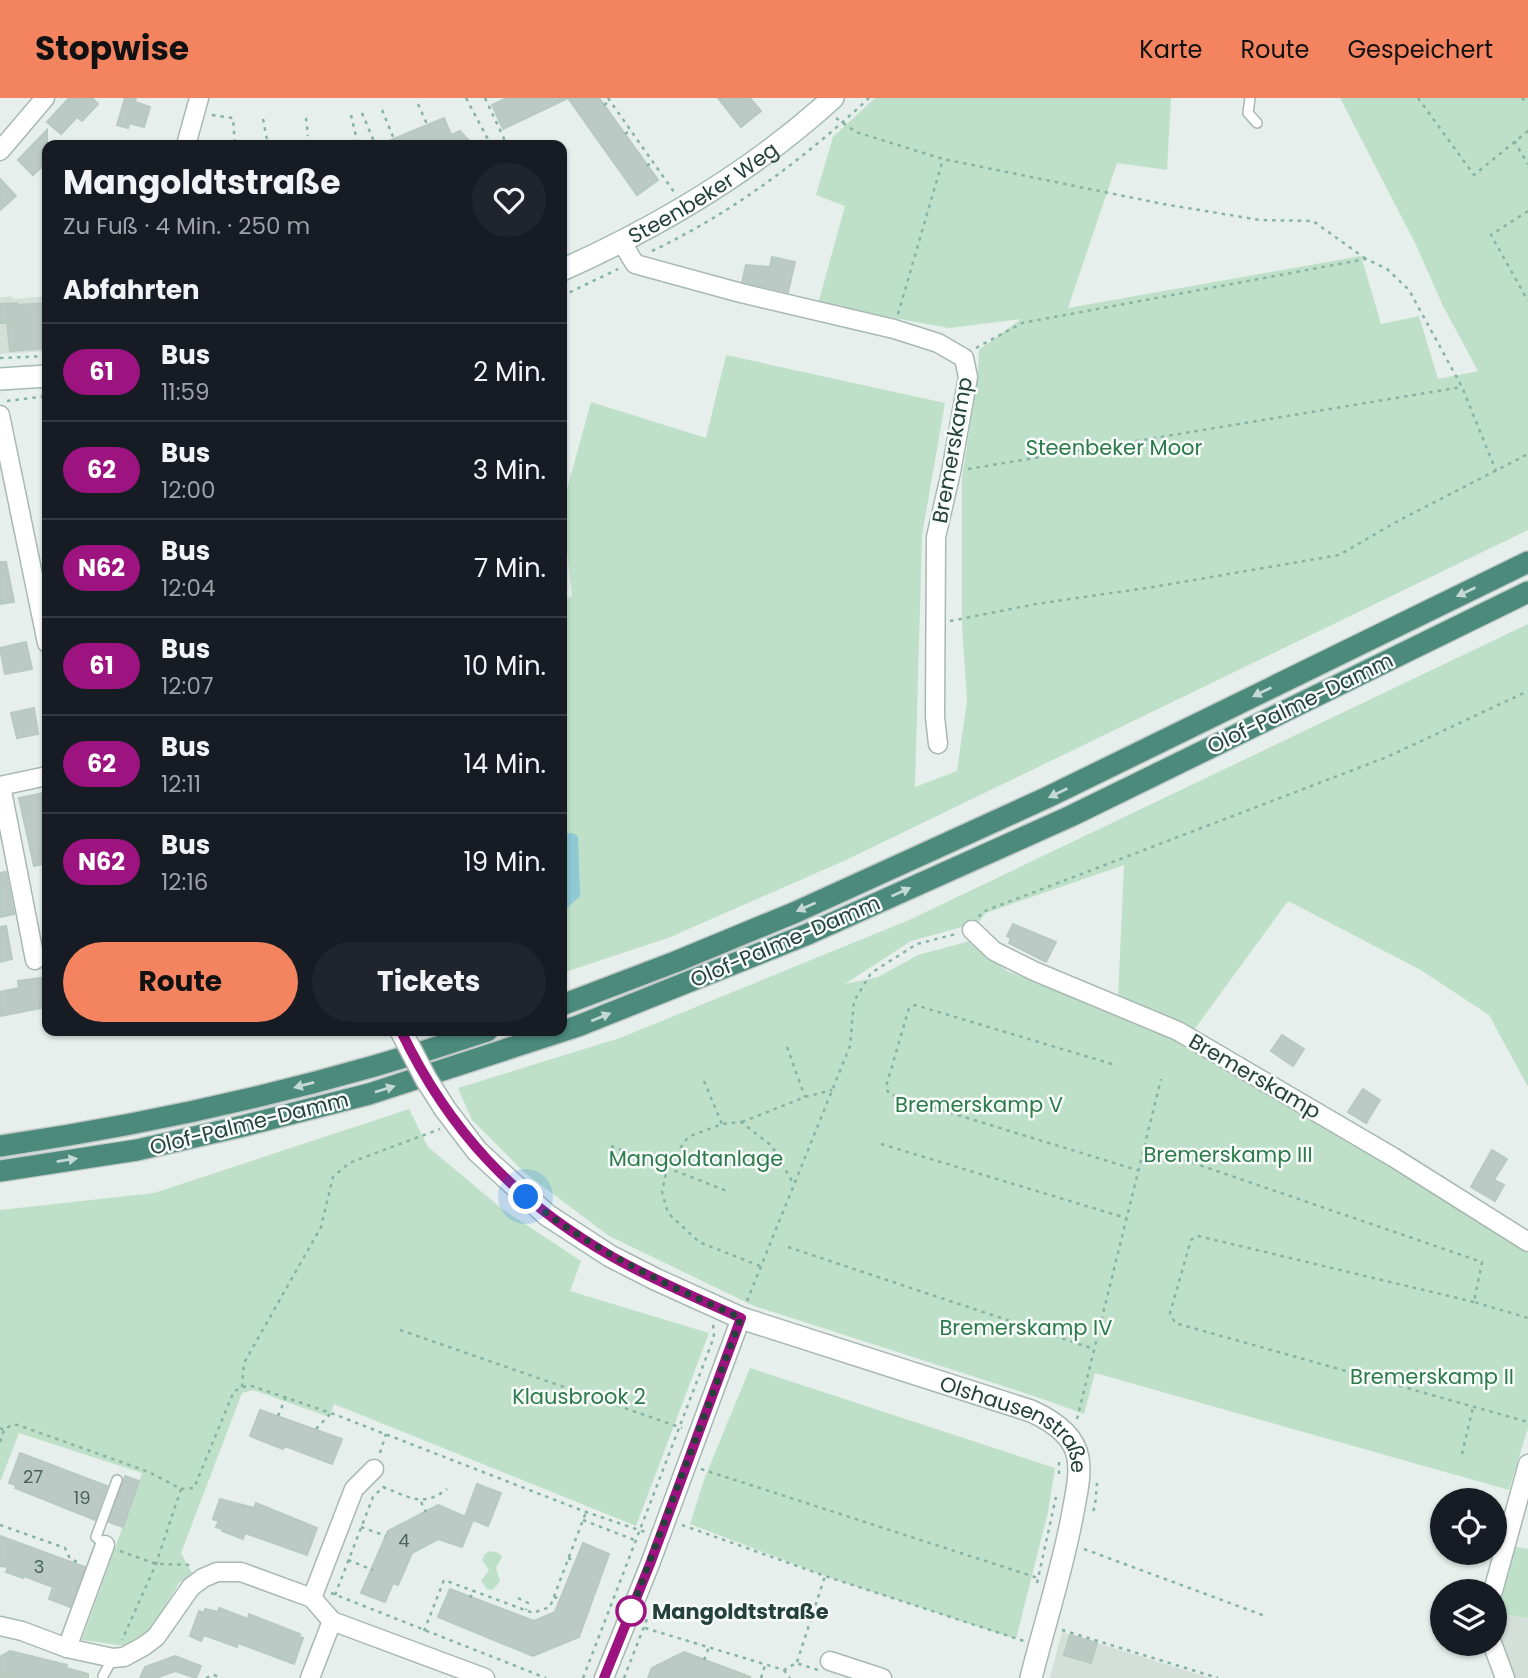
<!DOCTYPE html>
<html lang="de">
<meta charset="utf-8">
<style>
body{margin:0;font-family:Poppins,sans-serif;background:#20242c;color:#f1f3f6;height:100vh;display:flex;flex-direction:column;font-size:26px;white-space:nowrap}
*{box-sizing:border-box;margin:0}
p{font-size:23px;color:#9ea1a6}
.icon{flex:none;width:38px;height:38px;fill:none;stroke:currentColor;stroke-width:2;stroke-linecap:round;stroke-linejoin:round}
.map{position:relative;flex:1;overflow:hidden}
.sheet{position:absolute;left:42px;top:42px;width:525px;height:896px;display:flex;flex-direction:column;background:#171b24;border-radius:14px;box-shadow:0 2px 5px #0004}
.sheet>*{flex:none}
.badge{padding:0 14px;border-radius:23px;font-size:24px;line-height:46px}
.buttons{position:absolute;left:1430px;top:1390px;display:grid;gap:14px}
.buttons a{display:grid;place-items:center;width:77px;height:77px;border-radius:50%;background:#171b24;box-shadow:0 2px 5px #0004;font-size:35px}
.you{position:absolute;width:35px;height:35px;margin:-18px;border:5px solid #fff;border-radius:50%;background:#1a73e8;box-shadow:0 0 0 10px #1a73e833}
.map>.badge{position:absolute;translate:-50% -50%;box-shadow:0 0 0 4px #fff}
h2{padding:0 21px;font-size:26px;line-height:63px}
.round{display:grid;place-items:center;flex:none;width:74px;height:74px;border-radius:37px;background:#20242c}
.head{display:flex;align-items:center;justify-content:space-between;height:119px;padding:0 21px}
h1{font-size:33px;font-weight:700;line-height:52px}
.cta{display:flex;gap:14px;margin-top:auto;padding:14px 21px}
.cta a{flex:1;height:80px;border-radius:42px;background:#f4845f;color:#111;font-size:28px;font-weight:700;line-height:80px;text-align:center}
.cta a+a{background:#20242c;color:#f1f3f6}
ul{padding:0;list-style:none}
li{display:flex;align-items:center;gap:21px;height:98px;padding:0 21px;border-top:2px solid #363941}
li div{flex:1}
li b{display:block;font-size:26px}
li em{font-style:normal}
li .badge{min-width:77px;font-weight:700;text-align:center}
header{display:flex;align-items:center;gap:42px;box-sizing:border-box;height:98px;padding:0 35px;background:#f4845f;color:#111}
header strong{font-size:33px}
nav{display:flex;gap:38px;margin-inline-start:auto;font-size:24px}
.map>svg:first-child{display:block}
</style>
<header>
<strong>Stopwise</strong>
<nav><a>Karte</a><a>Route</a><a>Gespeichert</a></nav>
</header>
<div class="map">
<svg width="1528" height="1580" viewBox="0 0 1528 1580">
<rect width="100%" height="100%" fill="#e6efeb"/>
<g fill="#d4dfda">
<path d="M11 198 14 201 47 198V253L0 256V200Z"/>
<path d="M1495 1515 1528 1520V1580H1502L1494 1545Z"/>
<path d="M1062 1534 1210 1580H1050Z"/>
</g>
<g fill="#bfe0c8">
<path d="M875 0H1171L1167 72 1117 65 1068 210 1361 158 1381 226 1419 218 1438 281 1478 273 1444 210 1415 145 1340 0H1528V432L846 762 668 840 562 875V503L572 498 562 409 591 304 706 340 726 257 945 305 922 437 915 689 957 673 967 602 962 528V380L978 275 979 252 1021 221 949 230 818 206 845 108 816 97 833 39Z"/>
<path d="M1528 526V989L1489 917 1419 871 1288 803 1194 932 1118 901 1124 767 986 815 972 832 966 828 911 843 845 886 878 879 918 857 970 843 1007 873 1184 941 1528 1149V1330L1509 1392 1095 1275 1084 1316 1034 1298 754 1208 609 1138 525 1075 472 1022 458 990 620 940 909 822Z"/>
<path d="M409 1011 428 1049 501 1110 581 1163 570 1193 709 1235 636 1428 334 1306 329 1319 253 1292 242 1295 181 1455 192 1475 179 1485 156 1524 137 1544 125 1548 82 1542 142 1375 19 1335 0 1384V1112L154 1095Z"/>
<path d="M750 1270 1055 1370 1048 1414 1016 1541 825 1478 690 1426 705 1379Z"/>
<path d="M1506 1447 1528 1451V1520L1495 1515 1494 1493Z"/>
<path d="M490 1453 499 1455 502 1459 496 1470 500 1483 493 1492 487 1491 481 1483 489 1472 482 1462 485 1456Z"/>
</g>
<path fill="#8ec9d4" d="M572 735 578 738 580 798 567 810H562V736Z"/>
<g fill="#bbcac4" stroke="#b8c9c2" stroke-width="2">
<path d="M69 0H92L98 6 82 23 77 19 61 36 47 24Z"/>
<path d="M125 0H136L135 4 150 9 144 29 129 25 128 30 117 27Z"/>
<path d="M507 0H599L658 82 637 97 568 0 503 31 492 7Z"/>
<path d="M718 0H750L761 13 741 29Z"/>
<path d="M444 20 451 37 460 33 473 47H379Z"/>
<path d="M47 32V64L33 77 18 62Z"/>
<path d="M0 81 16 98 0 112Z"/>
<path d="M772 159 795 164 788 194 742 184 746 167 770 169Z"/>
<path d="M17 205V207L47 205V250L10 253 7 225H0V206Z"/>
<path d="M0 464H6L14 504 0 506Z"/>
<path d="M26 544 32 571 5 576 0 550Z"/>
<path d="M34 610 38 636 17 640 11 615Z"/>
<path d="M44 695 47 711V765L34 768 19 700Z"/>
<path d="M6 774 14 816 0 819V775Z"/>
<path d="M1013 826 1056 844 1046 864 1009 845 1011 840 1007 838Z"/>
<path d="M6 828 12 861 0 864V829Z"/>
<path d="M47 879V909L0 918V894L19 890 18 883Z"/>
<path d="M1282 937 1304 951 1293 968 1271 953Z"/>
<path d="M1363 991 1380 1002 1366 1025 1348 1014Z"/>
<path d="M1492 1052 1507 1061 1494 1082 1504 1087 1495 1103 1471 1089Z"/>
<path d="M260 1312 342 1341 332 1366 285 1348 283 1351 250 1338Z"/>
<path d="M20 1355 107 1388 95 1422 15 1390 16 1387 9 1385Z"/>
<path d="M125 1378 139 1383 123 1429 109 1424Z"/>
<path d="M477 1386 501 1395 488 1428 465 1419Z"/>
<path d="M220 1401 254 1410 256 1405 317 1430 307 1457 245 1435 243 1441 222 1433 223 1431 216 1429 219 1423 213 1421Z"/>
<path d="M438 1407 473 1422 462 1449 438 1441 412 1455 398 1487 393 1485 385 1504 361 1495 388 1433Z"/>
<path d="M0 1438 85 1469 70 1509 49 1501 53 1489 24 1478 23 1480 6 1474 8 1469 0 1468Z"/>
<path d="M583 1445 609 1456 579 1539 533 1558 438 1519 450 1491 534 1523 555 1514Z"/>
<path d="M219 1510 248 1521 249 1516 300 1536 299 1539 303 1540 294 1566 238 1545 237 1549 204 1537 201 1543 190 1538 199 1513 204 1515 205 1511 218 1514Z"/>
<path d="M1070 1537 1097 1545 1091 1565 1064 1557Z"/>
<path d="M10 1553 67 1567 66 1570 88 1576V1580H0V1559Z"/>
<path d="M684 1554 750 1579 749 1580H648L652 1570Z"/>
<path d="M175 1558 201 1568 196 1580 175 1573 156 1580H140L145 1569Z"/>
</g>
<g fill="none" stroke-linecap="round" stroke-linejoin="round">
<g stroke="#a8b8b2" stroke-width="12">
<g id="service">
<path d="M1250 0 1248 15 1257 25"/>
<path d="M105 1447 96 1439 117 1382"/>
<path d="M103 1578 113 1560"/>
</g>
</g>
<g stroke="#a8b8b2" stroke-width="21">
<g id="minor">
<path d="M186 47 199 0"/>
<path d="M0 53 45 0"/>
<path d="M621 143 635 166 741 195 894 231 938 245 964 260 968 279 951 374 936 439 935 619 938 646"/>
<path d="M0 317 47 545"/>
<path d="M0 688 47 678"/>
<path d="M1 688 35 862"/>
<path d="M972 832 994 853 1034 873 1178 933 1393 1059 1528 1144"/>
<path d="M1493 1493 1528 1366"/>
<path d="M312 1500 354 1391 374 1371"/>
<path d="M0 1528 22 1533 67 1550 113 1560 124 1559 144 1548 156 1539 191 1489 203 1480 217 1474H241L312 1500 332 1523 485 1580"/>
<path d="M1492 1545 1505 1580"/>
<path d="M67 1550 105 1447"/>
<path d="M830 1563 882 1580"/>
<path d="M310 1580 332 1523"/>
<path d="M604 1580 650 1466 741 1220"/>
</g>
</g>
<g stroke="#a8b8b2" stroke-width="24">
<g id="tertiary">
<path id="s1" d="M445 1011 477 1053 547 1117 610 1158 655 1181 741 1220 1031 1313C1051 1322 1074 1336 1078 1360 1081 1377 1076 1397 1073 1414 1063 1470 1045 1524 1031 1580"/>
</g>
</g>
<g stroke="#a4bbb3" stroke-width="24">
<g id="secondary">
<path id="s2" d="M562 172C658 129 755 71 833 0"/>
<path d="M0 281 47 278"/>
</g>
</g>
<g stroke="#c2cac8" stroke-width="24">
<g id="trunk">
<path d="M562 907 675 864 796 814 1048 699 1528 464"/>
<path d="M0 1048C165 1024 329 986 487 933"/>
<path d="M0 1073 137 1052 243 1028 369 996 578 928 808 836 1071 718 1528 494"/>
</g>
</g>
<g stroke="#86b3a5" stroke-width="2.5" stroke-dasharray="3.5 5" stroke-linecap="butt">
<path d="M466 0 491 47"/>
<path d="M485 0 506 45 502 47"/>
<path d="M608 0 674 94"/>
<path d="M1418 0 1474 77 1528 33"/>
<path d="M1522 0 1528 6"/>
<path d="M418 6 427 26"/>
<path d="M604 7 610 3"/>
<path d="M382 12 394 41"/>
<path d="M362 15 375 46 371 47"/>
<path d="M212 17 233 20 235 47"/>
<path d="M351 17 358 47"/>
<path d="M306 20 308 38"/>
<path d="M836 20 856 34 943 61 1163 106 1260 122 1313 123 1366 161"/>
<path d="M263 21 267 42"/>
<path d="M625 36 631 32"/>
<path d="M1514 43 1528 66"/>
<path d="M647 68 653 63"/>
<path d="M1528 113 1491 137 1528 203"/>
<path d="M652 153C732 115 805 60 869 0"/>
<path d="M562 198 618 171"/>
<path d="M898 216 943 61"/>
<path d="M976 250 1022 225 1366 161 1387 171 1409 192 1462 289 1496 373"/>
<path d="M0 260 47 258"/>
<path d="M7 303 47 298"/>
<path d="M968 371 1462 289"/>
<path d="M950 523 1036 506 1153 489 1339 457 1396 424 1528 356"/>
<path d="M979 819 982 814 1387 659 1528 593"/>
<path d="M787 949 805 999"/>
<path d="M1112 966 915 907 909 910 886 989 889 996 1137 1072"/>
<path d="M704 983 722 1026"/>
<path d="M742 1024 805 999 832 992"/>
<path d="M881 1046 1126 1120"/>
<path d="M611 1048 727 1093"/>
<path d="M1144 1048 1482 1164 1474 1204 1528 1220"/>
<path d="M788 1149 1094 1251"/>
<path d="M760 1168 699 1144 668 1115 662 1094 667 1070 688 1039 722 1026 741 1024 772 1048 793 1085"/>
<path d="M747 1203 850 948 854 903 871 875 917 846 956 836"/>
<path d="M1474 1204 1198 1138 1191 1142 1170 1215 1175 1225 1528 1324"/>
<path d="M400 1232 682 1330"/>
<path d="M242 1289 244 1265 321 1129 333 1079 349 1065 440 1031"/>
<path d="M278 1318 286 1299"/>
<path d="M1077 1321 1161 981"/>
<path d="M0 1330 4 1332 11 1327H18L149 1374 181 1391 156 1466 122 1542"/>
<path d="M316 1331 331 1315"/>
<path d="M0 1344 4 1332"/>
<path d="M380 1355 386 1336"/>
<path d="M1462 1356 1473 1309"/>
<path d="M1059 1364V1379"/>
<path d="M701 1371 1038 1480"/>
<path d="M181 1391 194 1390 234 1293 249 1287 331 1315 586 1414 645 1434"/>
<path d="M421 1404 426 1414"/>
<path d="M1093 1413 1095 1409 1097 1385"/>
<path d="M583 1422 637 1443"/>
<path d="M0 1427 65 1450 70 1461 80 1465"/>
<path d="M682 1427 825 1478 1024 1543"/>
<path d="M361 1429 386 1438"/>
<path d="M1084 1451 1265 1518"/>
<path d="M120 1453 156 1466 192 1467"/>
<path d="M568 1460 576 1463"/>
<path d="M348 1462 373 1472"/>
<path d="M1037 1485 1056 1399"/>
<path d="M331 1495 546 1580"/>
<path d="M335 1497 373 1399 383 1389C409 1399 423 1410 447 1391"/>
<path d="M554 1499 561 1501"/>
<path d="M470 1500 473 1493"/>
<path d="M518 1500 528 1505 526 1512"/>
<path d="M645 1530 784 1572 796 1565 818 1572"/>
<path d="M1062 1532 1218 1580"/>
<path d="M424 1533 444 1482 533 1515 550 1509 586 1414"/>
<path d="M704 1562 709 1549"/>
<path d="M797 1564 825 1478"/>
<path d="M784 1572 790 1580"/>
<path d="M206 1580 214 1577 221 1580"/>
<path d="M583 1580 714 1239 713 1226"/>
<path d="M624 1580 647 1521"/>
<path d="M761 1580 765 1567"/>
</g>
<use href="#service" stroke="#fff" stroke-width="9"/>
<use href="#minor" stroke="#fff" stroke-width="18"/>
<use href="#tertiary" stroke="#fff" stroke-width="21"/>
<use href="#secondary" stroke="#fff" stroke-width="21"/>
<use href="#trunk" stroke="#4c8a7c" stroke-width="21"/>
<g stroke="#a8b8b2" stroke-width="24" stroke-linecap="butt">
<path id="tertiary-bridge" d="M401 933 426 981 445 1011"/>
</g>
<use href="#tertiary-bridge" stroke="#fff" stroke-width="21"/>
</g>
<defs><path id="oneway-solid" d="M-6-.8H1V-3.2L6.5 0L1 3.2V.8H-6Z" transform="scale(1.75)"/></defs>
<g fill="#c4d9d4">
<use href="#oneway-solid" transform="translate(1466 494) rotate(155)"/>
<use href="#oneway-solid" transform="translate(1262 594) rotate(154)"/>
<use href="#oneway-solid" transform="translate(1058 695) rotate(154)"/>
<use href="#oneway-solid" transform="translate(901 794) rotate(-24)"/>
<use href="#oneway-solid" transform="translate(806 809) rotate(156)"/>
<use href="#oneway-solid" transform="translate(601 919) rotate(-22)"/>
<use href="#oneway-solid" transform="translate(304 987) rotate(165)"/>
<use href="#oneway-solid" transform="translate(385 991) rotate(-17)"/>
<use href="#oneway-solid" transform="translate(67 1062) rotate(-9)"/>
</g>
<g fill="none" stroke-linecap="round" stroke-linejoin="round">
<g stroke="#fff" stroke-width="16">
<path id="line" d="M401 933C449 1033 515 1103 611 1158 653 1182 697 1200 741 1220L650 1466 604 1580"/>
</g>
<use href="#line" stroke="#9d1380" stroke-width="10"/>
<path stroke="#24423a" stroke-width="7" stroke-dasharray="0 12.6" d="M526 1099C590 1152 665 1186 741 1220L631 1513"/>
</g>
<circle fill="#fff" stroke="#9d1380" stroke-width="3.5" cx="631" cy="1513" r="14"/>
<g text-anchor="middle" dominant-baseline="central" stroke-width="5" stroke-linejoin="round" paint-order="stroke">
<g font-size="18" fill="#4a645c">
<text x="33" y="1378">27</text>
<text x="82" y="1399">19</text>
<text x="404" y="1442">4</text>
<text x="39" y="1468">3</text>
</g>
<g font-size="21" fill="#24423a" stroke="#f7fbf9">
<text stroke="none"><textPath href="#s2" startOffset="161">Steenbeker Weg</textPath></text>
<text transform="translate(952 352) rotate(-80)">Bremerskamp</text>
<text transform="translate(1300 605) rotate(-26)">Olof-Palme-Damm</text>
<text transform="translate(785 843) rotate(-23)">Olof-Palme-Damm</text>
<text transform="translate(1255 978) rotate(30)">Bremerskamp</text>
<text transform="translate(249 1025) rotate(-14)">Olof-Palme-Damm</text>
<text stroke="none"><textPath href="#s1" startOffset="667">Olshausenstraße</textPath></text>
</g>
<g font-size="21" fill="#2d7a4b" stroke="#f7fbf9">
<text x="1114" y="349">Steenbeker Moor</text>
<text x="979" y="1006">Bremerskamp V</text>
<text x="1228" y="1056">Bremerskamp III</text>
<text x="696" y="1060">Mangoldtanlage</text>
<text x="1026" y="1229">Bremerskamp IV</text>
<text x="1432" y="1278">Bremerskamp II</text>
<text x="579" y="1298">Klausbrook 2</text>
</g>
<g font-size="21" font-weight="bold" fill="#24423a" stroke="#f7fbf9" text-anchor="start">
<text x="652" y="1513">Mangoldtstraße</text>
</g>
</g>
</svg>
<div class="buttons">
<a><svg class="icon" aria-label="locate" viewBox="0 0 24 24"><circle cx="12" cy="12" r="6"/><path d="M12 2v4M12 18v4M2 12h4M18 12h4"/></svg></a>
<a><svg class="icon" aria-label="layers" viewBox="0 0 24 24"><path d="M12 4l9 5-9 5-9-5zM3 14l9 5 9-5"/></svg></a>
</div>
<div class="you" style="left:526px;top:1099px"></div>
<section class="sheet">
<div class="head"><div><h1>Mangoldtstraße</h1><p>Zu Fuß · 4 Min. · 250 m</p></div><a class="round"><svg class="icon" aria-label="heart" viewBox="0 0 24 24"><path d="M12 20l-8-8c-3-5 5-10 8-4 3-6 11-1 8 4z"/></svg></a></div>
<h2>Abfahrten</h2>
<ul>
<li><span class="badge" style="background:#9d1380;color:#fff">61</span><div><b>Bus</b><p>11:59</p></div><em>2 Min.</em></li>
<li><span class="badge" style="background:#9d1380;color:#fff">62</span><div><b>Bus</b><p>12:00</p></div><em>3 Min.</em></li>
<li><span class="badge" style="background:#9d1380;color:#fff">N62</span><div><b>Bus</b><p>12:04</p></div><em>7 Min.</em></li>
<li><span class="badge" style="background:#9d1380;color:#fff">61</span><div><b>Bus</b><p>12:07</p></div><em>10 Min.</em></li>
<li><span class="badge" style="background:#9d1380;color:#fff">62</span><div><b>Bus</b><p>12:11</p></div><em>14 Min.</em></li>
<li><span class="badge" style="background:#9d1380;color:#fff">N62</span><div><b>Bus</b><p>12:16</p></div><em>19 Min.</em></li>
</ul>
<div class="cta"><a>Route</a><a>Tickets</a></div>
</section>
</div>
